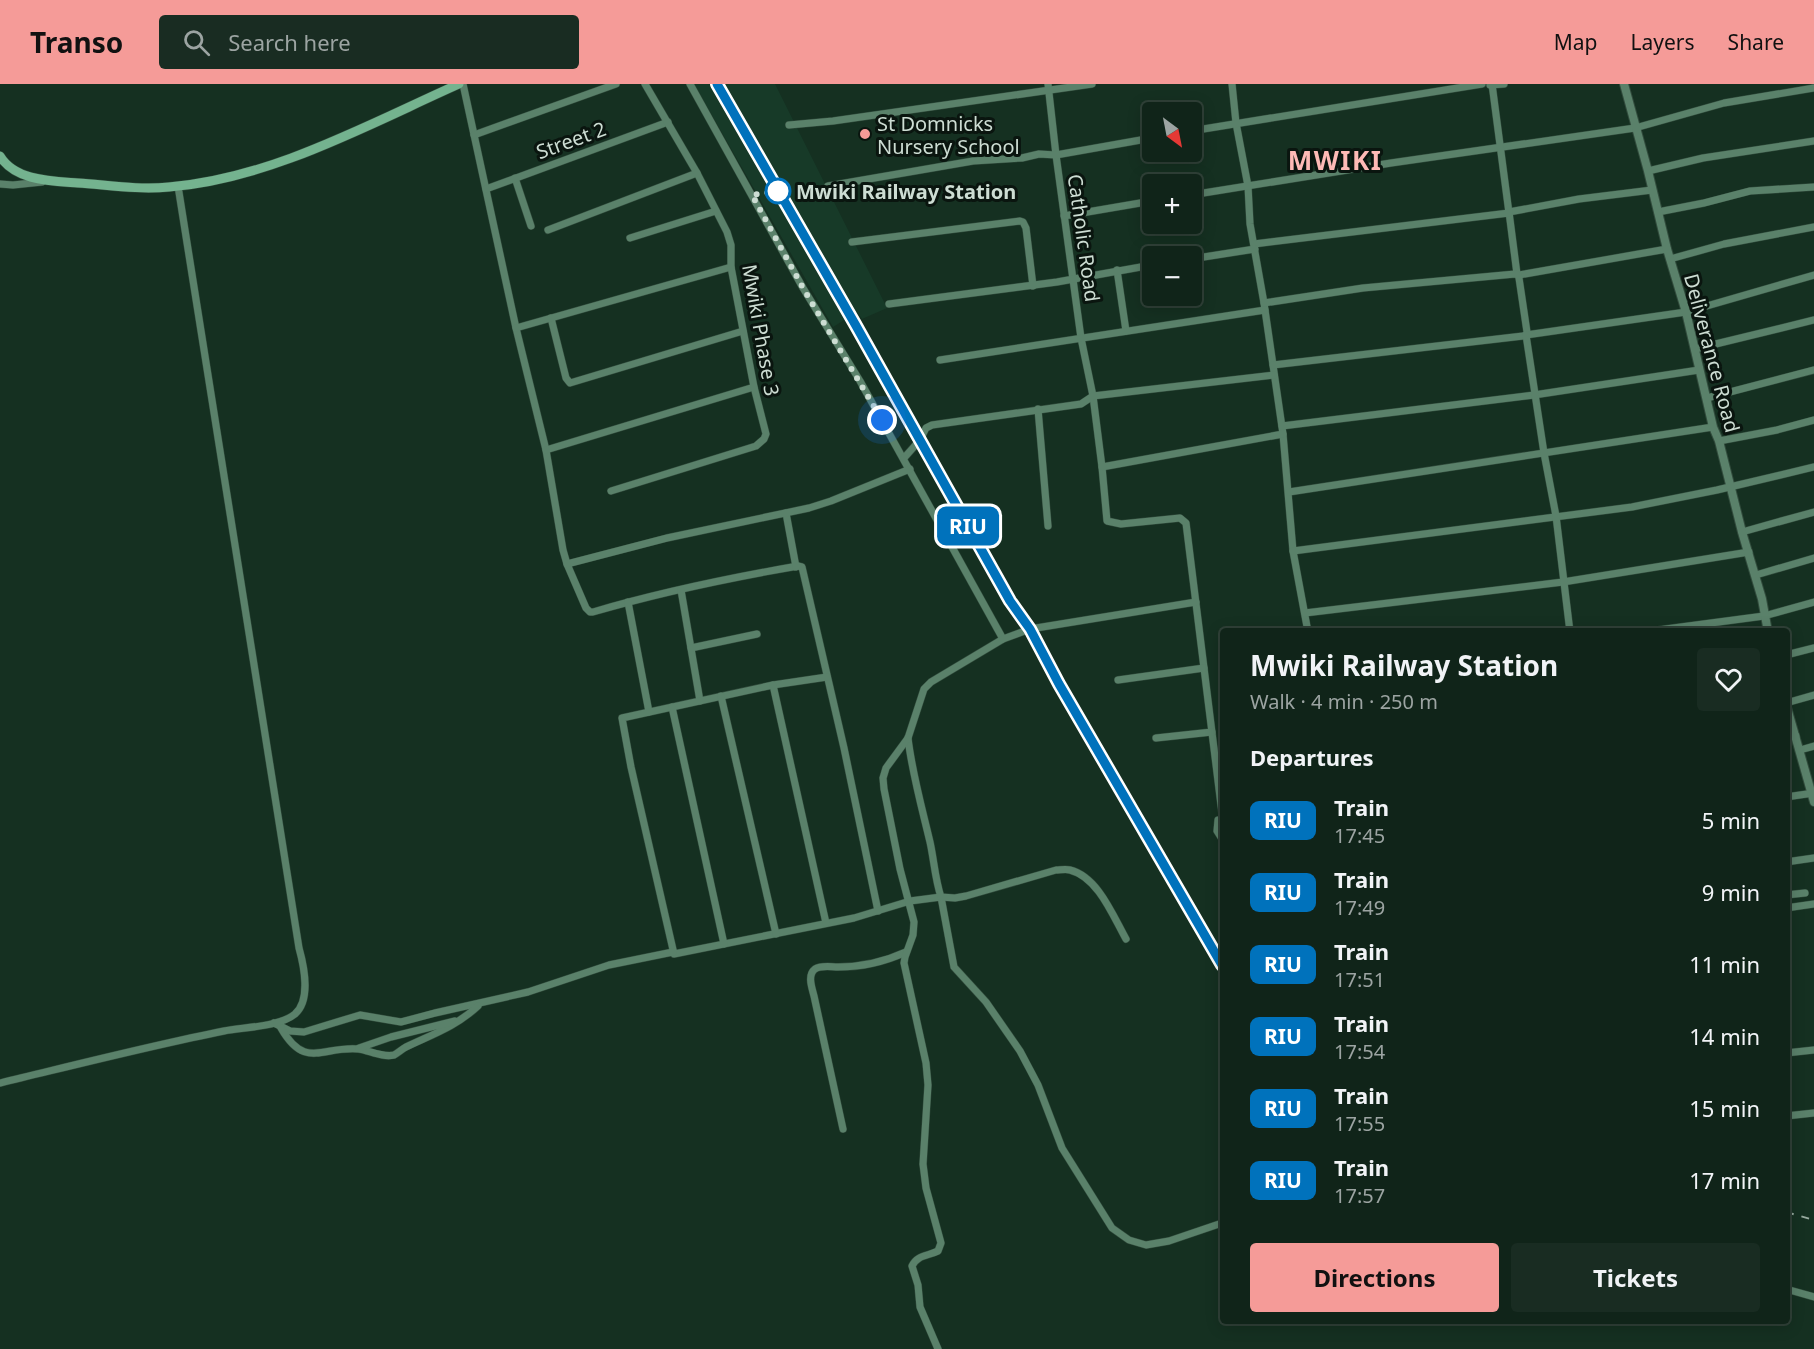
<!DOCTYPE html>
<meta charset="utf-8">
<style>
body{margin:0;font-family:"Noto Sans",sans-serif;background:#192c22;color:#f1f3f6;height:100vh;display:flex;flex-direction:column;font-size:22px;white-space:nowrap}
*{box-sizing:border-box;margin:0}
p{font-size:20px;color:#9ca4a2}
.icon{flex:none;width:33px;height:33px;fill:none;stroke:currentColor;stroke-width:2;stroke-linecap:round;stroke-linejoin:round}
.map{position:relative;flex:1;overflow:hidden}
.side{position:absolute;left:1220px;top:544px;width:570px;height:696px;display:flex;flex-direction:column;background:#102419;border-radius:6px;box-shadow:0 3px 15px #0003,0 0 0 2px #304138}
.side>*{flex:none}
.badge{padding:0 12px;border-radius:9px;font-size:21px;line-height:39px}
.needle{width:39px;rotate:148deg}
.tools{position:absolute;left:1142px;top:18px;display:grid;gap:12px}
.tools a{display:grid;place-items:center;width:60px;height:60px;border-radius:6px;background:#102419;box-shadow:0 3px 15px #0003,0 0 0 2px #304138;font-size:30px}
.you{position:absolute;width:30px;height:30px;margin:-15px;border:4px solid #fff;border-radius:50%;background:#1a73e8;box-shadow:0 0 0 9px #1a73e833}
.map>.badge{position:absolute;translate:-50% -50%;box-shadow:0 0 0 3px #fff}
h2{padding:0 30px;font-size:22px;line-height:54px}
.round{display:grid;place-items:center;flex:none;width:63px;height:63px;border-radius:6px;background:#192c22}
.head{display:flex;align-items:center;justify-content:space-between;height:102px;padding:0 30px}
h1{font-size:28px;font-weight:700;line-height:45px}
.button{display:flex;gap:12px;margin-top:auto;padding:12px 30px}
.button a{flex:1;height:69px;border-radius:6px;background:#f59b98;color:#111;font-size:24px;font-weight:700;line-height:69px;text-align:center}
.button a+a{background:#192c22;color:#f1f3f6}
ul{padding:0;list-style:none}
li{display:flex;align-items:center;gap:18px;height:72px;padding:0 30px}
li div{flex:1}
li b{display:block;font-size:22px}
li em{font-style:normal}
li .badge{min-width:66px;font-weight:700;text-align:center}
header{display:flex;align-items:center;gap:36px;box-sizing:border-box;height:84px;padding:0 30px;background:#f59b98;color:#111}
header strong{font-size:28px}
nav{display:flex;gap:33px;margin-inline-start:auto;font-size:21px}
.search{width:420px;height:54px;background:#192c22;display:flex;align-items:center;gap:15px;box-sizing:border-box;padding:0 21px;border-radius:6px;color:#9ca4a2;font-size:22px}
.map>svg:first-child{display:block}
</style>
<header>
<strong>Transo</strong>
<div class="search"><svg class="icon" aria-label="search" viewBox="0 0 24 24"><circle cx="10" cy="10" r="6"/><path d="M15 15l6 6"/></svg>Search here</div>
<nav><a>Map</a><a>Layers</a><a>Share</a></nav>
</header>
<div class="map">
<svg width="1814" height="1265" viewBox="0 0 1814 1265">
<rect width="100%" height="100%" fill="#153021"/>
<path fill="#173a28" d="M694 0H775L887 224 862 235 857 228 833 243Z"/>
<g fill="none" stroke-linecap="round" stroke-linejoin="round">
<g stroke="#324c3d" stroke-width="8">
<g id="minor">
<path d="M463 0 516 244 546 366 563 466 567 480 586 524 590 528H593C661 508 729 494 798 482L802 483 844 664 878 827"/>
<path d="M690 0 803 204 860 297 1003 555"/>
<path d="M1048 0 1056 71 1081 254 1093 312 1102 383 1107 437 1121 440 1180 434 1186 439 1222 729"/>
<path d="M1232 0 1236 39 1248 102 1250 140 1264 219 1283 350 1293 467 1308 548"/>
<path d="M1490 1 1504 0"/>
<path d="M789 41 833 37 1092 0"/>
<path d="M1191 47 1482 0"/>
<path d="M474 51 616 0"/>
<path d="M1648 87 1703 74 1814 57"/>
<path d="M515 94 531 142"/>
<path d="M0 100 13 101 42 98"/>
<path d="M828 102 973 77 1022 74 1039 70 1056 71 1152 54"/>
<path d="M486 105 668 38"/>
<path d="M1652 106 1579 115 1509 128 1517 190 1519 191 1667 165"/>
<path d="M1191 111 1391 79 1635 44 1724 19 1814 4"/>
<path d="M1658 128 1704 119 1750 107 1814 103"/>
<path d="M1064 132 1152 117"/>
<path d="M548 146 697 89"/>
<path d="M630 154 716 127"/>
<path d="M852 158 1020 137 1023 138 1026 144 1033 202"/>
<path d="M1254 160 1509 129 1492 0"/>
<path d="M1191 175 1255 165"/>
<path d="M1670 175 1724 160 1814 143"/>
<path d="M1117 186 1126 247"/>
<path d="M1264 219 1363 204 1515 190 1518 191 1519 194 1527 248 1526 251 1523 252 1273 281"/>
<path d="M889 220 1057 198 1152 181"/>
<path d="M551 234 566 294 570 299 743 247"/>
<path d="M516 244 731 183"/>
<path d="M1695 265 1814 236"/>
<path d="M940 276 1265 226"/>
<path d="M1707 314 1814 286"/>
<path d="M1038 325 1048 442"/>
<path d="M1282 342 1534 311 1699 286"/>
<path d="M1719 357 1777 346 1814 336"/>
<path d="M546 366 754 303"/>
<path d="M904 374 920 356 926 344 932 341 1081 320 1093 312 1274 291"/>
<path d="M1102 383 1283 350"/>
<path d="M611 407 756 362 764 355 766 350 754 303 731 183V161L727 148 697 89 645 0"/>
<path d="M1289 408 1713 343"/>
<path d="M786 429 796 483"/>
<path d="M1742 448 1814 428"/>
<path d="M1293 467 1632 423 1717 406 1814 383"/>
<path d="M567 480 667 454 809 424 831 417 910 385"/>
<path d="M1756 491 1814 474"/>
<path d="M681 506 700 617"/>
<path d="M628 518 649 628"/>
<path d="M1305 529 1563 498 1749 468"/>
<path d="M1570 548 1556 432 1544 369 1526 251 1686 228 1814 191"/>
<path d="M1643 548 1764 532 1814 518"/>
<path d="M691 564 757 550"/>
<path d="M1786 571 1814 564"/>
<path d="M827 593 773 601 622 634 631 683 674 870 854 834 910 817 941 813 954 883 986 918 1020 967 1038 1001 1062 1064 1112 1144 1129 1156 1146 1161 1169 1157 1222 1139"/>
<path d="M1118 596 1204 584"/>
<path d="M773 601 826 839"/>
<path d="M721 612 776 850"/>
<path d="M1786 619 1814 611"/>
<path d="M672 623 724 860"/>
<path d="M1786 653 1796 652"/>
<path d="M908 654C912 689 922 724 930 758 934 776 935 795 941 813L955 814 966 812 1056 786C1060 786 1066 785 1070 786 1098 793 1113 832 1126 855"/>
<path d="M1156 654 1212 648"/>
<path d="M1800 666 1814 662"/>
<path d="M1786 713 1814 709"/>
<path d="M1222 736H1218L1217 747 1222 755"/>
<path d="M1786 778 1814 774"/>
<path d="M1786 811 1805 809"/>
<path d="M1786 824 1814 820"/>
<path d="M274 939 290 947 304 948 360 931 401 938 435 929 528 908 609 881 673 868"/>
<path d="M281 944C305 986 322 962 358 965 368 966 383 974 394 971 398 969 402 965 406 963 433 950 455 943 478 922"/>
<path d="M359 964 391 953 455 937"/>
<path d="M1786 969 1814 966"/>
<path d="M0 999C75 981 149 962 224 947 245 943 279 943 295 930 311 916 304 882 299 864L178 102"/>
<path d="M1786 1032 1814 1029"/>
<path d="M843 1045 814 912C812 904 807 891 815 885 821 881 831 883 838 883 862 883 884 878 906 868"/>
<path d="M1786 1205 1814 1213"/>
<path d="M938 1265 920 1223 918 1201 912 1182C917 1171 928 1172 938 1167L941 1159 926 1104 923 1080 928 1001 926 979 904 879 905 873 913 851 914 838 900 785 884 705 883 694 886 684 908 654 924 605 931 598 1003 555 1030 545 1196 518"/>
</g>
</g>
<g stroke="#324c3d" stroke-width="10">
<g id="tertiary">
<path d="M1624 0 1648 87 1667 165 1686 228 1713 343 1719 357 1742 448 1762 515 1768 548"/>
<path d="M1786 620 1814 718"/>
</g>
</g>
<g stroke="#324c3d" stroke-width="10">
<path id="secondary" d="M0 72C15 97 52 97 78 99 108 101 138 106 169 103 270 95 367 41 459 0"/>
</g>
<use href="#minor" stroke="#5a816a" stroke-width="7"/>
<use href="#tertiary" stroke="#5a816a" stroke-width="8"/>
<use href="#secondary" stroke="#74b38f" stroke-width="9"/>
<g stroke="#96a99e" stroke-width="2" stroke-dasharray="8 8" stroke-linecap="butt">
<path d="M717 0 855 240 1010 517 1030 545 1059 600 1222 881"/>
<path d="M1786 1128 1814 1136"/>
</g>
</g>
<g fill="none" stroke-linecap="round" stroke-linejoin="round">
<g stroke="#fff" stroke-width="14">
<path id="line" d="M717 0 855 240 1010 517 1030 545 1059 600 1222 881"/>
</g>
<use href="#line" stroke="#0072bc" stroke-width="9"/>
<path stroke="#cdddd3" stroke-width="6" stroke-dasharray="0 10.8" d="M778 107 752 111 803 204 882 336"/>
</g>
<circle fill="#f59b98" stroke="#0a150f" stroke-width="2" cx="865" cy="50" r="6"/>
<circle fill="#fff" stroke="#0072bc" stroke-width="3" cx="778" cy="107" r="12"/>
<g text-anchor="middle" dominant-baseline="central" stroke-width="6" stroke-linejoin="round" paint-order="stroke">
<g font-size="20" fill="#cdddd3" stroke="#0a150f" text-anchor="start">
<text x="877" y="39">St Domnicks<tspan x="877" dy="23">Nursery School</tspan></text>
</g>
<g font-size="20" fill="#cdddd3" stroke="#0a150f">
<text transform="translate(571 56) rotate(-20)">Street 2</text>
<text transform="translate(1084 154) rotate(82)">Catholic Road</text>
<text transform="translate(761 246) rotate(80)">Mwiki Phase 3</text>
<text transform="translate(1712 269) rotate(75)">Deliverance Road</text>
</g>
<g font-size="20" font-weight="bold" fill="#cdddd3" stroke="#0a150f" text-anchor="start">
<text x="796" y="107">Mwiki Railway Station</text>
</g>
<g font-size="26" font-weight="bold" letter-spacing="1.5" fill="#febab6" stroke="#0a150f">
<text x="1335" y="76">MWIKI</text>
</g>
</g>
</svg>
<div class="tools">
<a><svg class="needle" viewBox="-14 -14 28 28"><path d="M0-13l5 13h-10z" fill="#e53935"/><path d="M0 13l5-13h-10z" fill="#9ca4a2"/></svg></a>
<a>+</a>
<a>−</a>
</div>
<div class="you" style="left:882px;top:336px"></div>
<b class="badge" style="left:968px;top:442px;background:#0072bc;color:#fff">RIU</b>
<section class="side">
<div class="head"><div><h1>Mwiki Railway Station</h1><p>Walk · 4 min · 250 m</p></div><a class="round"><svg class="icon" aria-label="heart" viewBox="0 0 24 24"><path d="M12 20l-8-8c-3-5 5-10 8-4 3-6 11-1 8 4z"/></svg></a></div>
<h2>Departures</h2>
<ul>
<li><span class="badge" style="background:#0072bc;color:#fff">RIU</span><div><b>Train</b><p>17:45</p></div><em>5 min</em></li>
<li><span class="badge" style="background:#0072bc;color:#fff">RIU</span><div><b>Train</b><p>17:49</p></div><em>9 min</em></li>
<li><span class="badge" style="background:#0072bc;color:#fff">RIU</span><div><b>Train</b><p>17:51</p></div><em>11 min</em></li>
<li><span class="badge" style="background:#0072bc;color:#fff">RIU</span><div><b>Train</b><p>17:54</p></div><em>14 min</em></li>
<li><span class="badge" style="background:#0072bc;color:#fff">RIU</span><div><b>Train</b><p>17:55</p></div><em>15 min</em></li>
<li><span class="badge" style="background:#0072bc;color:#fff">RIU</span><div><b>Train</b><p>17:57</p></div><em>17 min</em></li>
</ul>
<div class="button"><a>Directions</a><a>Tickets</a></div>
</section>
</div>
